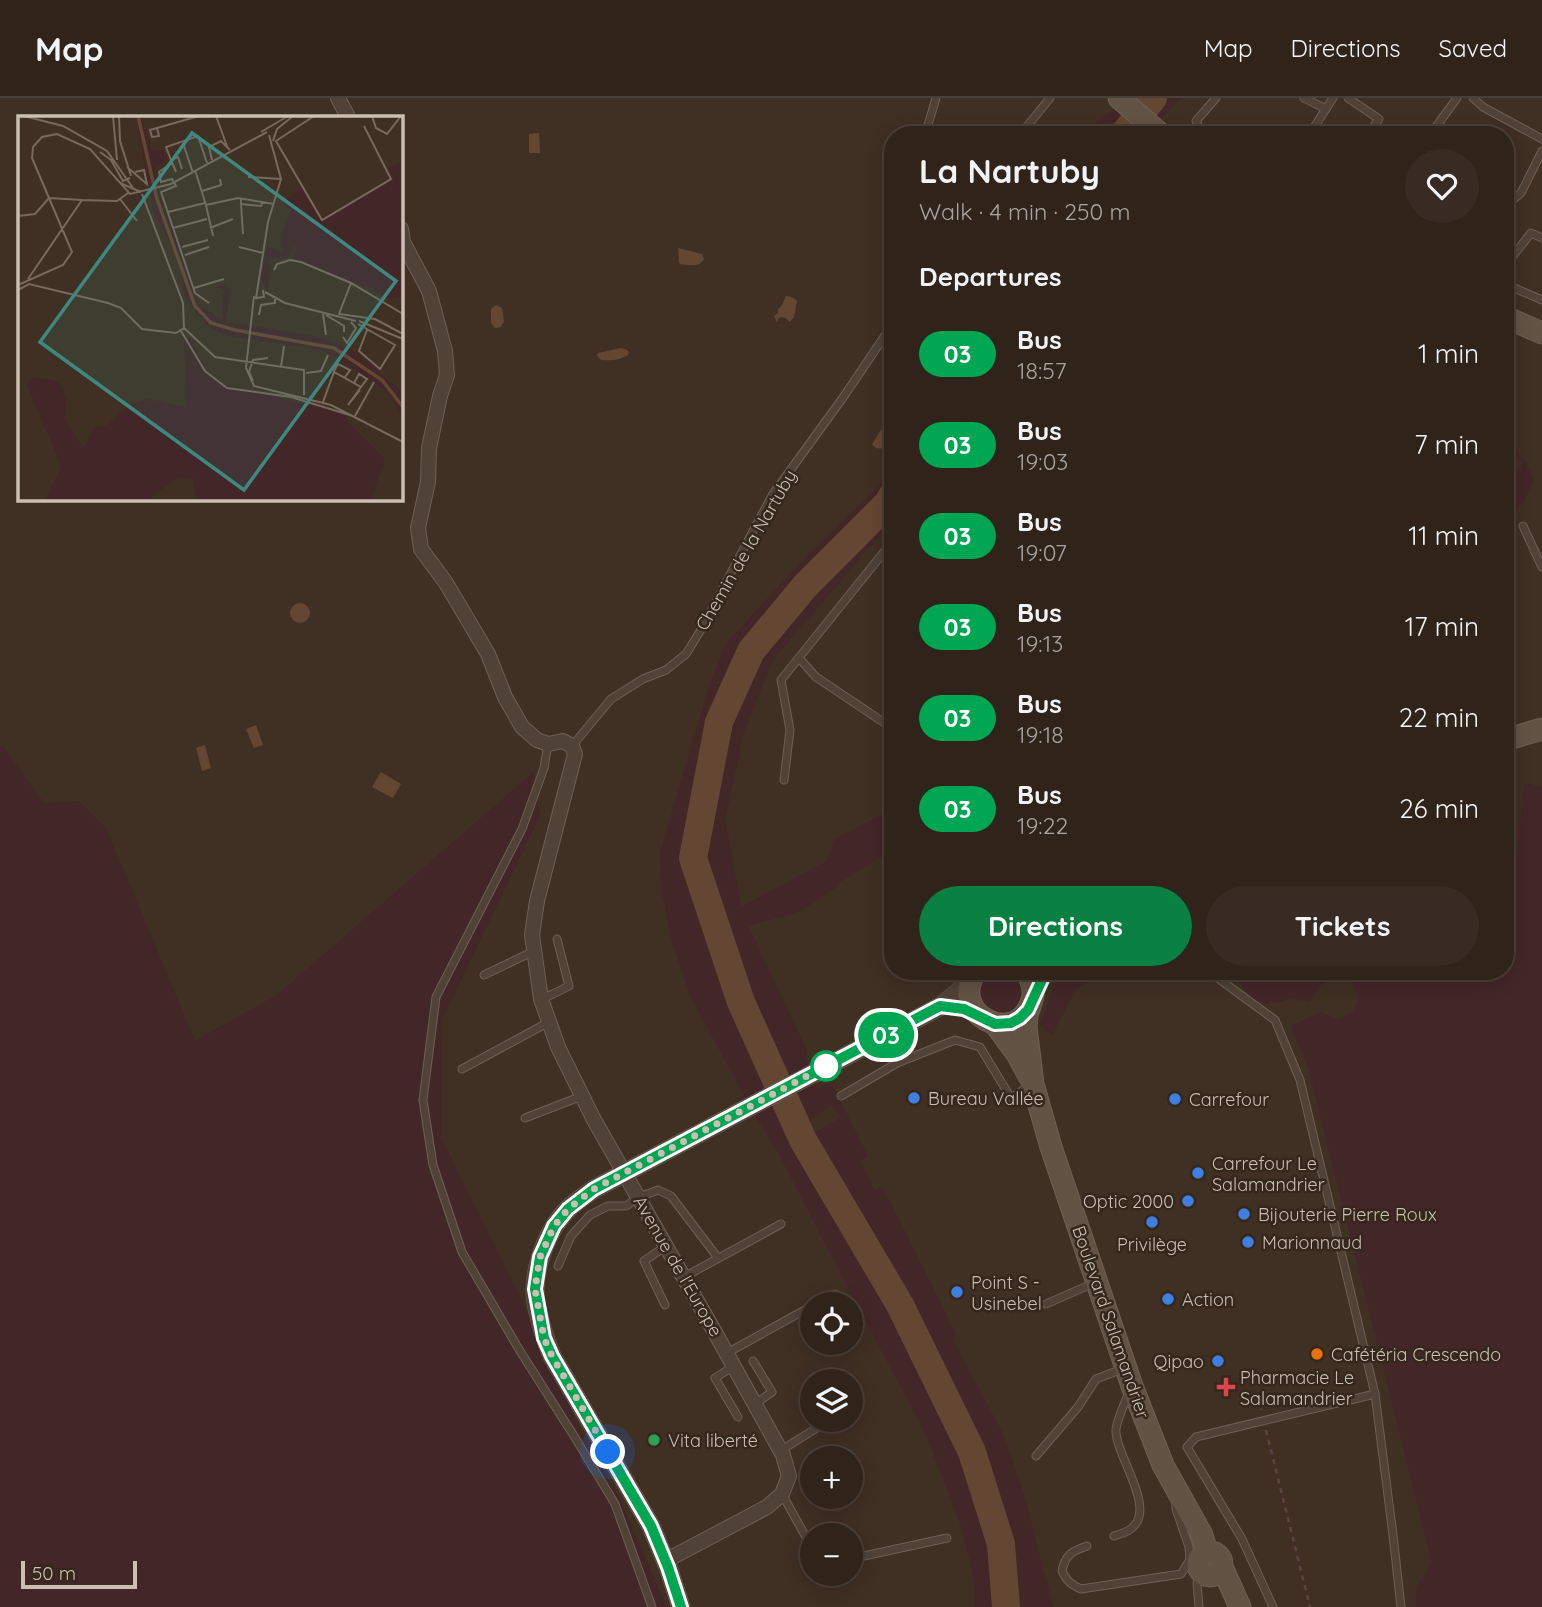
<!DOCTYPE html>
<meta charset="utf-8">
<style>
body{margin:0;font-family:Quicksand,sans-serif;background:#382b23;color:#f1f3f6;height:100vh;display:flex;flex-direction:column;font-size:26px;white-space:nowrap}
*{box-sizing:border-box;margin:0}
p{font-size:23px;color:#a8a4a2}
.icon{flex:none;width:38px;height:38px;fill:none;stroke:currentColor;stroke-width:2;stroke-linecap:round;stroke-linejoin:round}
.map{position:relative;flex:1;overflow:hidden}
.side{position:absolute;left:884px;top:28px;width:630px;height:854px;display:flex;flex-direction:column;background:#30231a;border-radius:28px;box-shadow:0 4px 18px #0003,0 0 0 2px #4b4039}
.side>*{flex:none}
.badge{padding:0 14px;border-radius:23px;font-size:24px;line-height:46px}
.controls{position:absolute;left:800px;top:1194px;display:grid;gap:14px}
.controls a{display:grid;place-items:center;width:63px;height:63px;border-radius:50%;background:#30231a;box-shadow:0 4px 18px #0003,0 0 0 2px #4b4039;font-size:35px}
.scale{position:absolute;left:21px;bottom:18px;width:116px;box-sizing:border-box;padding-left:7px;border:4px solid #cbbeb3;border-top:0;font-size:19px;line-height:24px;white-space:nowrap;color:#cbbeb3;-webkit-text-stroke:5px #35271c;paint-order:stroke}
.you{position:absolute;width:35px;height:35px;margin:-18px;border:5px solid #fff;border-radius:50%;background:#1a73e8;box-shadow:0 0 0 10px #1a73e833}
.map>.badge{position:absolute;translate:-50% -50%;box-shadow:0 0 0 4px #fff}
h2{padding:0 35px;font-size:26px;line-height:63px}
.round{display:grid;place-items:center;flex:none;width:74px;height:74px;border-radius:37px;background:#382b23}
.overview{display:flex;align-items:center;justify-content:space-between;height:119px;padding:0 35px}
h1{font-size:33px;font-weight:700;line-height:52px}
.button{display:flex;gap:14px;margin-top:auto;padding:14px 35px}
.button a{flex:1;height:80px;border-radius:42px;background:#0b8043;color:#fff;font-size:28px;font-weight:700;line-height:80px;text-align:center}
.button a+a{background:#382b23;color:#f1f3f6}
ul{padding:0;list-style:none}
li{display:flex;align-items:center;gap:21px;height:91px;padding:0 35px}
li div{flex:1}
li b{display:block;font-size:26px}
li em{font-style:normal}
li .badge{min-width:77px;font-weight:700;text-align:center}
header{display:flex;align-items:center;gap:42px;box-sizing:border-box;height:98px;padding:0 35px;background:#30231a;border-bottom:2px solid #4b4039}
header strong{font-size:33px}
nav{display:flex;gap:38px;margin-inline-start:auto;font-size:24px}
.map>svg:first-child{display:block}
</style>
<header>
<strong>Map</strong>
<nav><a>Map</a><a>Directions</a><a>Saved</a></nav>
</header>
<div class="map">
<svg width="1542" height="1509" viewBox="0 0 1542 1509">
<rect width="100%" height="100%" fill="#402f23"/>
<g fill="#432628" fill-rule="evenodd">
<path d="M1127 0H1182L1145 37H1100L1103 34 1094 26 1114 11Z"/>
<path d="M1505 329 1510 333 1512 350 1526 364 1534 382 1524 404 1505 415V389L1524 365 1505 349Z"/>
<path d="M892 361V423L772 563 743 637 725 721 741 809 827 763 834 742 892 711V753L838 785V788L801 813 748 828 807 952V962L817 991 830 983 868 1058 861 1063 874 1092 883 1089 956 1236 953 1242 1004 1338 1025 1400 1053 1509H975V1487L964 1436 926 1336 851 1196 778 1054 756 1019 690 897 672 843 662 794 660 755 710 585 727 544 808 457 858 409 880 386ZM833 1006 840 1020 809 1038 803 1028Z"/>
<path d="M0 648H3L44 705 79 703 106 730 195 943 277 897 534 674 540 718 442 921 441 1039 521 1201 576 1323 621 1403 666 1509H0Z"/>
<path d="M1525 685 1542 689V1509H1416V1490L1432 1465 1309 972 1291 928 1321 914 1339 922 1353 914 1359 901 1353 884 1339 877 1325 882 1309 904 1290 900 1278 905 1264 906 1252 900 1234 877V873H1505V756L1517 753Z"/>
<path d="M1059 873H1109L1077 890 1052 937 1040 928Z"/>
<circle cx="1001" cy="894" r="21"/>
</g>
<g fill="#644732">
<path d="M539 35 540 55H529V36Z"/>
<path d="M678 150 702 156 704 161C699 170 690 167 680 166L679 164Z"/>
<path d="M786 198 792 199 797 203 794 219 790 224 785 220 781 219 778 221 777 225 774 218 778 215V212L782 207Z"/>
<path d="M496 207 502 210 504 223 501 229 495 230 491 225V211Z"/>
<path d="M621 250 627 252 629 254 628 257C619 262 612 263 601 262L597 258 598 255Z"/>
<path d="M887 323 891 324C895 333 889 341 883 350 878 351 875 351 872 346Z"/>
<circle cx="300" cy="515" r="10"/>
<path d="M256 627 263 647 254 650 246 631Z"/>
<path d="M205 647 211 670 202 673 196 650Z"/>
<path d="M381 674 401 686 393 700 372 689Z"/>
</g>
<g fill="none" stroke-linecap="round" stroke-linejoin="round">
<g stroke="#644732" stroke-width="28">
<path d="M1123 37 1153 0"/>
<path d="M892 398 888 405 806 487 751 553 719 624 693 760 741 904 803 1042 900 1207 972 1354 1001 1446 1006 1509"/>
</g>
<g stroke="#6e6055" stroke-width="9">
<g id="service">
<path d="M1304 0 1326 11"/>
<path d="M1348 0 1379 21 1367 37"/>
<path d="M1473 0 1483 9 1542 41"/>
<path d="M925 37 936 0"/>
<path d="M1020 37 1050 0"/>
<path d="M1211 37 1199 29 1196 23 1216 0"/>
<path d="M1309 37 1333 0"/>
<path d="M1430 37 1457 0"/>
<path d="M1505 108 1521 95 1542 53"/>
<path d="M1505 168 1531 135 1542 140"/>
<path d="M1505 186 1542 202"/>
<path d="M1523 428 1542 469"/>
<path d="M799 560 816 579 892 630"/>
<path d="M548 646 544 670 522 731 436 899 423 1002 433 1067 462 1154 520 1253 574 1338 615 1406 652 1509"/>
<path d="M572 648 611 601 643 581 666 572 686 556 702 530 753 433 773 396 842 301 892 227"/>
<path d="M784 682 790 632 781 582 892 444"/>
<path d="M1208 873 1275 922 1300 982 1375 1296 1393 1437 1401 1509"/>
<path d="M484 877 534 853"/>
<path d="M1165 879 1196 873"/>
<path d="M541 901 553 896 569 888 557 841"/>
<path d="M897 965 955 942 980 949 1011 1000 1029 988"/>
<path d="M462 971 549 924"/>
<path d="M841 998 897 965 882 940"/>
<path d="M525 1020 582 998"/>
<path d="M558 1168 571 1138 590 1117 608 1108H626L639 1099 658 1092 671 1098 718 1160"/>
<path d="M684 1179 781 1126"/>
<path d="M816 1206 835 1196"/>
<path d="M1046 1206 1094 1185"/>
<path d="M665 1207 644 1163 666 1148"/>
<path d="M727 1255 812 1208"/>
<path d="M753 1263 772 1294 755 1306"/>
<path d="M734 1268 715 1280 738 1319"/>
<path d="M780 1353 831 1321"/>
<path d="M1036 1358 1078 1309 1096 1281 1125 1270"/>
<path d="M782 1396 812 1450"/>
<path d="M1114 1438C1120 1436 1129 1434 1133 1429 1156 1408 1114 1355 1116 1331 1118 1319 1124 1306 1129 1295"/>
<path d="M1087 1448C1072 1453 1065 1457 1062 1473 1067 1483 1071 1487 1081 1491L1181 1476 1190 1462 1189 1449 1176 1411V1406"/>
<path d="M850 1461 947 1440"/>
<path d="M1199 1509 1197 1485 1204 1476"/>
<path d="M1273 1509 1242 1441 1187 1349 1196 1339 1375 1296"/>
</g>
</g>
<g stroke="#6e6055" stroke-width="16">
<g id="minor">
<path d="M338 0 348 19"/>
<path d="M401 131 403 144 429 193 445 253 447 277 440 298 429 350 428 384 418 430 421 451 446 485 488 556 505 599 522 629 537 642 548 646 563 643 572 648 575 656 537 803 532 837 541 901 558 949 593 1020 713 1231 783 1357 789 1378 782 1396 767 1409 665 1463"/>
</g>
</g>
<g stroke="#6e6055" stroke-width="19">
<path id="tertiary" d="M681 1509 668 1469 651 1428 552 1258C545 1242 534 1207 535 1190 536 1163 549 1129 568 1111 576 1103 586 1097 594 1091L941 908 958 894 974 875"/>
</g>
<g stroke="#6e6055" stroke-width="23">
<g id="secondary">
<path d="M1119 0 1162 37"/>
<path d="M1505 219 1542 235"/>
<path d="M1505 642 1542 631"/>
<path d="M976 873C947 916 1015 950 1031 905 1036 894 1032 883 1026 873"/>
<path d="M1030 908 1027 917 1026 929 1033 986 1051 1049 1132 1288 1163 1367 1202 1437 1207 1454"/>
<path d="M995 926 1017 956 1029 978"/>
<circle cx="1210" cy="1466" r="12"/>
<path d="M1222 1469 1240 1509"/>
</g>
</g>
<g stroke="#5e4345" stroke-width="2.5" stroke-dasharray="5 5" stroke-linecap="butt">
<path d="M1258 1301 1261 1312"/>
<path d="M1266 1332 1310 1509"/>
</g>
<use href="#service" stroke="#504237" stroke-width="7"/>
<use href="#minor" stroke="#504237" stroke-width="14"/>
<use href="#tertiary" stroke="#504237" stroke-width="18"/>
<use href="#secondary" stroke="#635345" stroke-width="21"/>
</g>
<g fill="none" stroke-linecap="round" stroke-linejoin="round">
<g stroke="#fff" stroke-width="16">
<path id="line" d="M681 1509 668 1469 651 1428 552 1258 544 1240 535 1191 540 1159 554 1128 568 1111 594 1091 940 908 964 911 995 926 1011 925 1020 920 1028 912 1046 873"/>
</g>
<use href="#line" stroke="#00a651" stroke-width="10"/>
<path stroke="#cbbeb3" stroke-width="7" stroke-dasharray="0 12.6" d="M608 1354 552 1258 544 1240 535 1191 540 1159 554 1128 568 1111 594 1091 826 968"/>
</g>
<circle fill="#fff" stroke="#00a651" stroke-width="3.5" cx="826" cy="968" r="14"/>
<g fill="#3f7fe0" stroke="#35271c" stroke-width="2.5">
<circle cx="914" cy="1000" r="7"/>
<circle cx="1175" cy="1001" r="7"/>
<circle cx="1198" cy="1075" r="7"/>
<circle cx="1188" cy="1103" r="7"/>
<circle cx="1244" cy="1116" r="7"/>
<circle cx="1152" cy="1124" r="7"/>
<circle cx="1248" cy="1144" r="7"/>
<circle cx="957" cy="1194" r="7"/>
<circle cx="1168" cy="1201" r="7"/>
<circle cx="1218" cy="1263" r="7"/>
</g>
<circle fill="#e8710a" stroke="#35271c" stroke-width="2.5" cx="1317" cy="1256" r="7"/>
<path fill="#e0444e" stroke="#35271c" stroke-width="2.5" d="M1222.5 1278.5h7v7h7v7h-7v7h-7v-7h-7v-7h7z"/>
<circle fill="#2e9e5b" stroke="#35271c" stroke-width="2.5" cx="654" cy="1342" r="7"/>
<g text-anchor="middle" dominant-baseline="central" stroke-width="5" stroke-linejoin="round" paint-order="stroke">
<g font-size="18" fill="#cbbeb3" stroke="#35271c">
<text transform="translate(746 452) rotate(-60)">Chemin de la Nartuby</text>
<text transform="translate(678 1168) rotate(60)">Avenue de l'Europe</text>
<text transform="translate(1111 1224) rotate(71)">Boulevard Salamandrier</text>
</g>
<g font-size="18" fill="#cbbeb3" stroke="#35271c" text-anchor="start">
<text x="928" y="1000">Bureau Vallée</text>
<text x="1189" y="1001">Carrefour</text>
<text x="1212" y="1065">Carrefour Le<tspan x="1212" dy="21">Salamandrier</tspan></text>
<text x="1174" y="1103" text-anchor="end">Optic 2000</text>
<text x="1258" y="1116">Bijouterie Pierre Roux</text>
<text x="1262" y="1144">Marionnaud</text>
<text x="1152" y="1146" text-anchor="middle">Privilège</text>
<text x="971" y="1184">Point S -<tspan x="971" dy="21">Usinebel</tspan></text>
<text x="1182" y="1201">Action</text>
<text x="1331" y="1256">Cafétéria Crescendo</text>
<text x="1204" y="1263" text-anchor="end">Qipao</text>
<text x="1240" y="1279">Pharmacie Le<tspan x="1240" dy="21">Salamandrier</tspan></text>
<text x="668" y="1342">Vita liberté</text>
</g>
</g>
<g transform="translate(18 18)">
<rect width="385" height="385" fill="#402f23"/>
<path d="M118 0H123L133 34 146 35 150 44 136 53 140 74 181 188 204 205 206 174 200 171 209 167 207 172 212 173 208 206 302 221 333 233 383 275 385 303 371 277 319 240 294 232 211 220 189 210 167 181 161 144 135 94ZM385 47V181L367 183 361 176 275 142 279 132 275 129 269 143 252 141 250 176 243 164 249 131 265 136 264 120 273 94 265 86 283 72 303 105 376 64 370 51ZM166 220 172 223 190 256 206 268 330 299 329 305 367 343 352 385H179L175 362 161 361 128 385H26L44 351 9 269 15 261 41 266 48 281 47 303 66 333 76 312 90 309 110 289 131 283 169 292Z" fill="#432628"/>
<path fill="none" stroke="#644732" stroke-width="3.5" d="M120 0 139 83 177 190 193 207 217 214 316 232 364 264 385 291"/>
<path fill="none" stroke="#78685d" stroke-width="2" d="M6 0 45 10 89 35 115 72M95 0 99 44M101 0 102 25 113 60M198 0 210 33M296 0 258 25 304 104 373 63 346 10M354 0 358 12 369 18 383 0M139 12 141 20 134 21 132 14 181 0M243 16 270 0M255 25 259 13 275 0M165 27 175 57M82 36 93 44 105 65 112 62M153 44 148 31 180 20 189 47M194 44 191 31 203 25 212 34M154 47 141 56 143 66 154 63 158 70 143 76 177 177 191 187M109 51 129 68 126 54 117 56M177 54 188 89 220 82 256 88M158 56 153 44 160 41 164 53M230 61 263 63M102 67 123 76M184 75 203 69 202 63M124 78 165 187 166 212M223 82V88L243 90 245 85M102 83 119 105M223 88 225 118M188 89 195 120M150 96 187 87M0 100 17 98 31 82 64 84M155 112 189 103M192 112 215 103M164 131 190 124M221 131 245 137M167 139 191 131M256 154 259 148 272 144 283 146 333 167 385 198M10 163 64 84 99 85 110 77M333 167 321 198 357 203 385 218M0 169 45 149 54 136 14 42 15 31 24 21 39 18 72 33 112 78 153 68 249 16M176 172 206 163M0 174 11 168 90 187 103 192 124 213 158 217 166 212M245 174 246 181 238 182 250 106 263 63 251 19M247 176 267 187 338 205M236 180 228 252 236 270 313 289 385 326M305 198 308 219M241 199 243 189 257 187V183M308 199 326 210V216M341 205 385 223M340 208 377 229 362 253 341 235 349 214M166 212 197 241 286 254V279M163 215 187 255 209 272 273 281 335 300M325 221 329 227 338 212 333 206M263 251 266 230M316 255 320 248 332 254 327 261M288 257 303 255 310 239M235 265 231 256 235 244 250 242M342 274 330 289 343 271M305 286 316 256 343 271 349 263 341 258 336 267M337 300 356 266"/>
<path fill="#3e887f" fill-opacity="0.15" stroke="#3e887f" stroke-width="3.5" d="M174 17 378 165 226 374 22 226Z"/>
<rect width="385" height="385" fill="none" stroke="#cbbeb3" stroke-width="3.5"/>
</g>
</svg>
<div class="controls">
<a><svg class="icon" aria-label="locate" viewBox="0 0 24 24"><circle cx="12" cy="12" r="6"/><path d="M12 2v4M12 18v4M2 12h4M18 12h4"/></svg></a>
<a><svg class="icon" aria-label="layers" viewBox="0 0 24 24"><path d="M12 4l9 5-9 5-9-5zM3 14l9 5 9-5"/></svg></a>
<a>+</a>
<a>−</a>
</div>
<div class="scale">50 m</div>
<div class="you" style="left:608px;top:1354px"></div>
<b class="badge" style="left:886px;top:937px;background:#00a651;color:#fff">03</b>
<section class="side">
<div class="overview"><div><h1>La Nartuby</h1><p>Walk · 4 min · 250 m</p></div><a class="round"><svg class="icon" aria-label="heart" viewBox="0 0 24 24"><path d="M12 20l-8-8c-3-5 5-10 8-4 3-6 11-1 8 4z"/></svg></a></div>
<h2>Departures</h2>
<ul>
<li><span class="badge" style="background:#00a651;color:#fff">03</span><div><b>Bus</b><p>18:57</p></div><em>1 min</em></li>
<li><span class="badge" style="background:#00a651;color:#fff">03</span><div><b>Bus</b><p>19:03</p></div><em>7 min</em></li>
<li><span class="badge" style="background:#00a651;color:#fff">03</span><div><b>Bus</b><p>19:07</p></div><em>11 min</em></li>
<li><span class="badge" style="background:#00a651;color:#fff">03</span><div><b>Bus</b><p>19:13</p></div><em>17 min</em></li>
<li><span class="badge" style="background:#00a651;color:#fff">03</span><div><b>Bus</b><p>19:18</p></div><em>22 min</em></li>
<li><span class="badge" style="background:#00a651;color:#fff">03</span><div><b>Bus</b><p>19:22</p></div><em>26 min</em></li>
</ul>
<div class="button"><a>Directions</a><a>Tickets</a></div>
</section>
</div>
